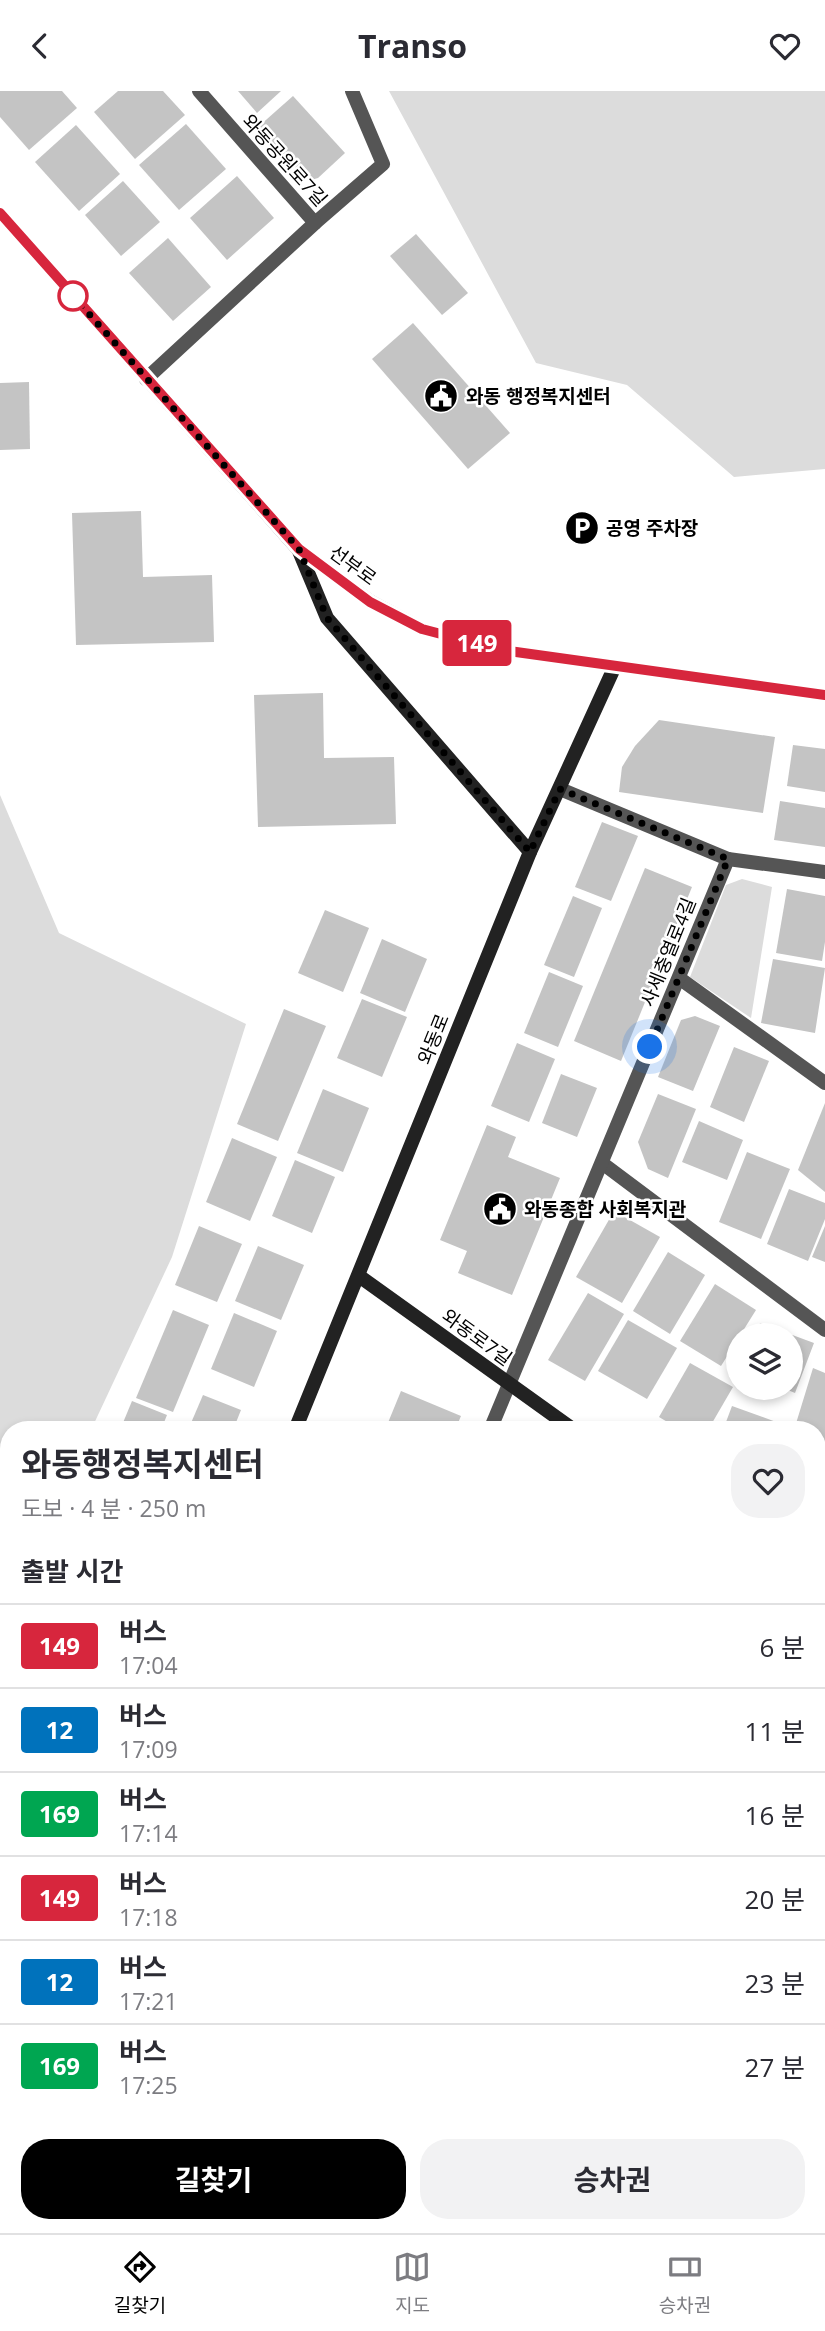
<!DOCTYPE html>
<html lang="ko">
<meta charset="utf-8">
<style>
body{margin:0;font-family:"Open Sans","Noto Sans KR",sans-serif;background:#f2f2f3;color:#2b2b33;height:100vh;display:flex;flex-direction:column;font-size:26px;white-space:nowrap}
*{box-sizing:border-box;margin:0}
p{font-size:23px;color:#7c7c81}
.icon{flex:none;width:38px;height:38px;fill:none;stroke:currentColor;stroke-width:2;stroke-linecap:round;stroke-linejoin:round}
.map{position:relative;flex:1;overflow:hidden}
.details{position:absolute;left:0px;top:1330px;width:826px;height:812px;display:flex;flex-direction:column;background:#fff;border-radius:28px 28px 0 0;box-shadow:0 4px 10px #0003}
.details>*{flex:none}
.badge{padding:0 14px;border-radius:5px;font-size:24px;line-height:46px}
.fabs{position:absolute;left:726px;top:1232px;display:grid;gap:14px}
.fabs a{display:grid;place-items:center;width:77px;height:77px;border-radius:50%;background:#fff;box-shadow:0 4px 10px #0003;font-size:35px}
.you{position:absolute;width:35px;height:35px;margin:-18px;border:5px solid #fff;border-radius:50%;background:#1a73e8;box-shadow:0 0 0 10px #1a73e833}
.map>.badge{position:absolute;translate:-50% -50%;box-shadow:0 0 0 4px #fff}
h2{padding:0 21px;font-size:26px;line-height:63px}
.round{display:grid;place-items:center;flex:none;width:74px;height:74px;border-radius:28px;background:#f2f2f3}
.summary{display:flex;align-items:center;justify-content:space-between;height:119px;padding:0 21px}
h1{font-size:33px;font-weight:700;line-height:52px}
.primary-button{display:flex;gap:14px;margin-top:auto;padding:14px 21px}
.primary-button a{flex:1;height:80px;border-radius:28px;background:#000;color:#fff;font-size:28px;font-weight:700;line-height:80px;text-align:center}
.primary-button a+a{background:#f2f2f3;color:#2b2b33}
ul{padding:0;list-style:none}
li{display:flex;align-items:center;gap:21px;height:84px;padding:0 21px;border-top:2px solid #e1e1e2}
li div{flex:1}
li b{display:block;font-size:26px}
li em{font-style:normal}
li .badge{min-width:77px;font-weight:700;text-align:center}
header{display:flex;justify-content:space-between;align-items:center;height:91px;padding:0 21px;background:#fff;font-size:32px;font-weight:700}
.tab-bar{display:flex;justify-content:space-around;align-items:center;height:98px;border-top:2px solid #e1e1e2;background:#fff;font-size:19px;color:#7c7c81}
.tab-bar a{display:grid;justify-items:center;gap:4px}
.tab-bar .selected{color:#000}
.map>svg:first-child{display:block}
</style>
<header><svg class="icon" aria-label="back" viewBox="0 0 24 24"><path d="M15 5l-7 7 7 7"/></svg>Transo<svg class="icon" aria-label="heart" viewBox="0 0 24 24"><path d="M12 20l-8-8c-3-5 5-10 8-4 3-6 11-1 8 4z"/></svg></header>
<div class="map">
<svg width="825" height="2142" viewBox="0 0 825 2142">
<rect width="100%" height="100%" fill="#fff"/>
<g fill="#dcdcdc">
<path d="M389 0H825V378L734 386 627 294 536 272Z"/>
<path d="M0 704 59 842 246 933 172 1166 91 1339H9V1379L0 1380Z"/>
<path d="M742 788 772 796 751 927 690 886 726 794Z"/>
</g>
<g fill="#c4c4c4">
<path d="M0 0H62L77 17 29 59 0 26Z"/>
<path d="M118 0H163L185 24 135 68 94 21Z"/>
<path d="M238 0H281L257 22Z"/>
<path d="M293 5 345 62 318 87 311 89 303 85 258 36Z"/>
<path d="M186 33 226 78 179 119 139 74Z"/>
<path d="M76 34 120 83 79 120 35 71Z"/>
<path d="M237 85 274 127 227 169 190 127Z"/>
<path d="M123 90 160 131 121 165 85 124Z"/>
<path d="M416 143 468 202 442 224 390 165Z"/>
<path d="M168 147 211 196 173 230 129 182Z"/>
<path d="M413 232 510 342 468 378 372 268Z"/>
<path d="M29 291 30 358 0 359V292Z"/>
<path d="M141 420 143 486 212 484 214 551 76 554 72 422Z"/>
<path d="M323 602 324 667 394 666 396 733 258 736 254 604Z"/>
<path d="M659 629 775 646 763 722 619 701 622 676 635 655Z"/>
<path d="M793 654 825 658V701L787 695Z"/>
<path d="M780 710 825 717V756L774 749Z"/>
<path d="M602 731 638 745 611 810 575 796Z"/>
<path d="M645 777 692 796 621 970 574 950Z"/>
<path d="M787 798 825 805V851L822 870 776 862Z"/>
<path d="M573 805 602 817 574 886 544 874Z"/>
<path d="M325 819 369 837 343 901 298 882Z"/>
<path d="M382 848 427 868 405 921 360 902Z"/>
<path d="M773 868 825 877 815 942 761 932Z"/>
<path d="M549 881 583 895 558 956 524 942Z"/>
<path d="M362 908 407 926 382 986 337 967Z"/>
<path d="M284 918 326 935 278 1050 237 1033Z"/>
<path d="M695 925 720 935 693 1000 658 986 681 929Z"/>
<path d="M517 952 555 968 529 1031 491 1015Z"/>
<path d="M734 956 769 970 744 1031 710 1016Z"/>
<path d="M561 983 597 997 577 1046 542 1032Z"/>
<path d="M323 998 369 1017 343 1081 297 1062Z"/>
<path d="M658 1003 696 1018 668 1087 648 1078 638 1051Z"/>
<path d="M825 1012V1101L798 1079Z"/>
<path d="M699 1030 743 1049 727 1089 682 1071Z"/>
<path d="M487 1034 516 1046 508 1066 560 1087 512 1204 458 1182 467 1160 440 1149Z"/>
<path d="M232 1047 277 1066 250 1130 206 1111Z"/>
<path d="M747 1061 790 1078 761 1148 719 1131Z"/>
<path d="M295 1069 335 1086 312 1142 272 1125Z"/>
<path d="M789 1098 825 1112V1128L808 1170 767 1153Z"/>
<path d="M614 1120 660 1146 622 1212 576 1186Z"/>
<path d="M199 1135 242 1153 217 1211 175 1194Z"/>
<path d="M825 1135V1171L812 1166Z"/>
<path d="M258 1155 304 1174 281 1229 235 1210Z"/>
<path d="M668 1161 705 1184 670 1243 633 1220Z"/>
<path d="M715 1193 756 1219 721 1275 680 1250Z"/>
<path d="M588 1202 624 1223 585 1290 548 1269Z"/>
<path d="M173 1219 209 1234 173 1321 136 1307Z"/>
<path d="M234 1222 277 1240 254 1296 211 1278Z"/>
<path d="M628 1229 677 1257 647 1308 598 1280Z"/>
<path d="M760 1232 814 1252 795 1302 783 1297H791V1244H756Z"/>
<path d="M690 1272 733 1296 708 1339H681L659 1326Z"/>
<path d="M813 1277 825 1282V1374L817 1392V1339H794Z"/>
<path d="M401 1300 461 1325 455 1339H385Z"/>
<path d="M203 1304 241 1319 233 1339H188Z"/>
<path d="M132 1310 167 1324 161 1339H120Z"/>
<path d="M732 1315 779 1332 776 1339H723Z"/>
<path d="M9 1385V1438L0 1434V1406Z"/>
<path d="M0 1459 9 1462V1511L0 1507Z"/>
<path d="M821 1573 825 1576V1645L817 1656V1578Z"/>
<path d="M9 1608V1660L0 1656V1629Z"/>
<path d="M0 1671 9 1674V1725L3 1740 0 1739Z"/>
<path d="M825 1689V1737L817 1732V1701Z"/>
<path d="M825 1868V1934L817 1941V1876Z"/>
<path d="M0 1890 9 1894V1900L0 1921Z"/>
<path d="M817 2010 825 2018V2030L817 2038Z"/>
<path d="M825 2052V2091L817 2083V2059Z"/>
<path d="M823 2103 825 2142H796L789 2135 792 2133H817V2109Z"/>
<path d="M41 2133H44L65 2142H38Z"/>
<path d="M192 2133H262L258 2142H188Z"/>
<path d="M300 2133H352L348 2142H321Z"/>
<path d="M414 2133H439L460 2142H410Z"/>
<path d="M485 2133H572L568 2142H481Z"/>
<path d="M670 2133H737L729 2142H672L668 2140Z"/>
</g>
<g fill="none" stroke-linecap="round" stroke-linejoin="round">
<g stroke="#555" stroke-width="14">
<path d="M199 0 315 132 383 73 352 0"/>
<path d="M146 288 315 132"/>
<path d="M560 698 728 768"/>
<path d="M679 887 825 992"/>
<path d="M602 1072 825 1239"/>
<path d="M490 1339 728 768 825 781"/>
<path d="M817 1481 825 1463"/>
<path d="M0 1567 9 1571"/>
<path d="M817 1977 825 1985"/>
<path d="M0 2092 9 2096"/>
<path d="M91 2133 110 2142"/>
<path d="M161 2142 165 2133"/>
<path d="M377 2142 381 2133"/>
</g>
<g stroke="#222" stroke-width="14">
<path d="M0 122 298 458 371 511 422 538 502 559 825 604"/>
<path d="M299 460 327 527 530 761"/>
<path d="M359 1185 574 1339"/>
<path d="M295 1339 530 761 615 575"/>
<path d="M817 1514 825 1520"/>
<path d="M817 1808 825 1800"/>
<path d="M0 2058 9 2037"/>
<path d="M616 2142 620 2133"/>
</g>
</g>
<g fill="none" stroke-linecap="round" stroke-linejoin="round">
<g stroke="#fff" stroke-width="16">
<path id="line" d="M0 122 299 458 370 511 422 538 502 559 825 604"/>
</g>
<use href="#line" stroke="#d7263d" stroke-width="10"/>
<path stroke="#000" stroke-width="7" stroke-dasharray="0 12.6" d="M73 205 299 458 327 527 530 761 560 698 728 768 650 956"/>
</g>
<defs>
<g id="civic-disc" transform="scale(1.75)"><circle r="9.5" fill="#000" stroke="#fff"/><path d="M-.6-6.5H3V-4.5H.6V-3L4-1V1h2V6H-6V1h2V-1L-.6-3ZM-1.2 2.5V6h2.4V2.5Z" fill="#fff"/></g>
<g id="parking-disc" transform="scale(1.75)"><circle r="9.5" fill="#000" stroke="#fff"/><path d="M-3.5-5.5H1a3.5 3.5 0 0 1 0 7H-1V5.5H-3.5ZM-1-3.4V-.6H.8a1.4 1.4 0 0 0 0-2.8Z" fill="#fff"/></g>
</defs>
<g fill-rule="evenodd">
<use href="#civic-disc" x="441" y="305"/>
<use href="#parking-disc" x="582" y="437"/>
<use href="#civic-disc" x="500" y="1118"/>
</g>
<circle fill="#fff" stroke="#d7263d" stroke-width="3.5" cx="73" cy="205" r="14"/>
<g text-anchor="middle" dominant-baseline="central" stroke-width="5" stroke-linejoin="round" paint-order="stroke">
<g font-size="19" fill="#000" stroke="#fff">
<text transform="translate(285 69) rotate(48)">와동공원로7길</text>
<text transform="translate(353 474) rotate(36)">선부로</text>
<text transform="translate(668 861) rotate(-68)">사세충열로4길</text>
<text transform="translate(433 948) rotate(-68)">와동로</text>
<text transform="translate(477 1246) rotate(36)">와동로7길</text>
</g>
<g font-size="19" font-weight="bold" fill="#000" stroke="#fff" text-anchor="start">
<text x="466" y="305">와동 행정복지센터</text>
<text x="606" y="437">공영 주차장</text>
<text x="524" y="1118">와동종합 사회복지관</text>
</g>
</g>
</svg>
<div class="fabs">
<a><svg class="icon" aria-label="layers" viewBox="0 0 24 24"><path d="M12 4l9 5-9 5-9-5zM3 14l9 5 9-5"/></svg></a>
</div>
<div class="you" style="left:650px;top:956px"></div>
<b class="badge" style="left:477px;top:552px;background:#d7263d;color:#fff">149</b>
<section class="details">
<div class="summary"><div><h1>와동행정복지센터</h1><p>도보 · 4 분 · 250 m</p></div><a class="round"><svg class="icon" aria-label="heart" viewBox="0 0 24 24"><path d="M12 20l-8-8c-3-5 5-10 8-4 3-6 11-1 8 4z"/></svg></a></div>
<h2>출발 시간</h2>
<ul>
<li><span class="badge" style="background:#d7263d;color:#fff">149</span><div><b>버스</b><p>17:04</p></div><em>6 분</em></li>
<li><span class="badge" style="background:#0072bc;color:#fff">12</span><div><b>버스</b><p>17:09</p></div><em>11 분</em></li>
<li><span class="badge" style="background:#00a651;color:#fff">169</span><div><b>버스</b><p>17:14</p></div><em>16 분</em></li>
<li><span class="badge" style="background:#d7263d;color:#fff">149</span><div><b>버스</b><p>17:18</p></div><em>20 분</em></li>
<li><span class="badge" style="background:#0072bc;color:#fff">12</span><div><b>버스</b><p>17:21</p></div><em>23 분</em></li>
<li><span class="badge" style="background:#00a651;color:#fff">169</span><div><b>버스</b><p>17:25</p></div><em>27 분</em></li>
</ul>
<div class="primary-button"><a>길찾기</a><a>승차권</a></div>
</section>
</div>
<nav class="tab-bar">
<a class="selected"><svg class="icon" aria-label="directions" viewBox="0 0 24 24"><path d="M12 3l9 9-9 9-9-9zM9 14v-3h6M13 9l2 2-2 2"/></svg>길찾기</a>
<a><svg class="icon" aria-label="map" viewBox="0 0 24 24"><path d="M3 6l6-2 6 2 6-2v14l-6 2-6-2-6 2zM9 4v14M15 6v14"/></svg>지도</a>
<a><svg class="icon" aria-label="tickets" viewBox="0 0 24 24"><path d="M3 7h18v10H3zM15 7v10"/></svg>승차권</a>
</nav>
